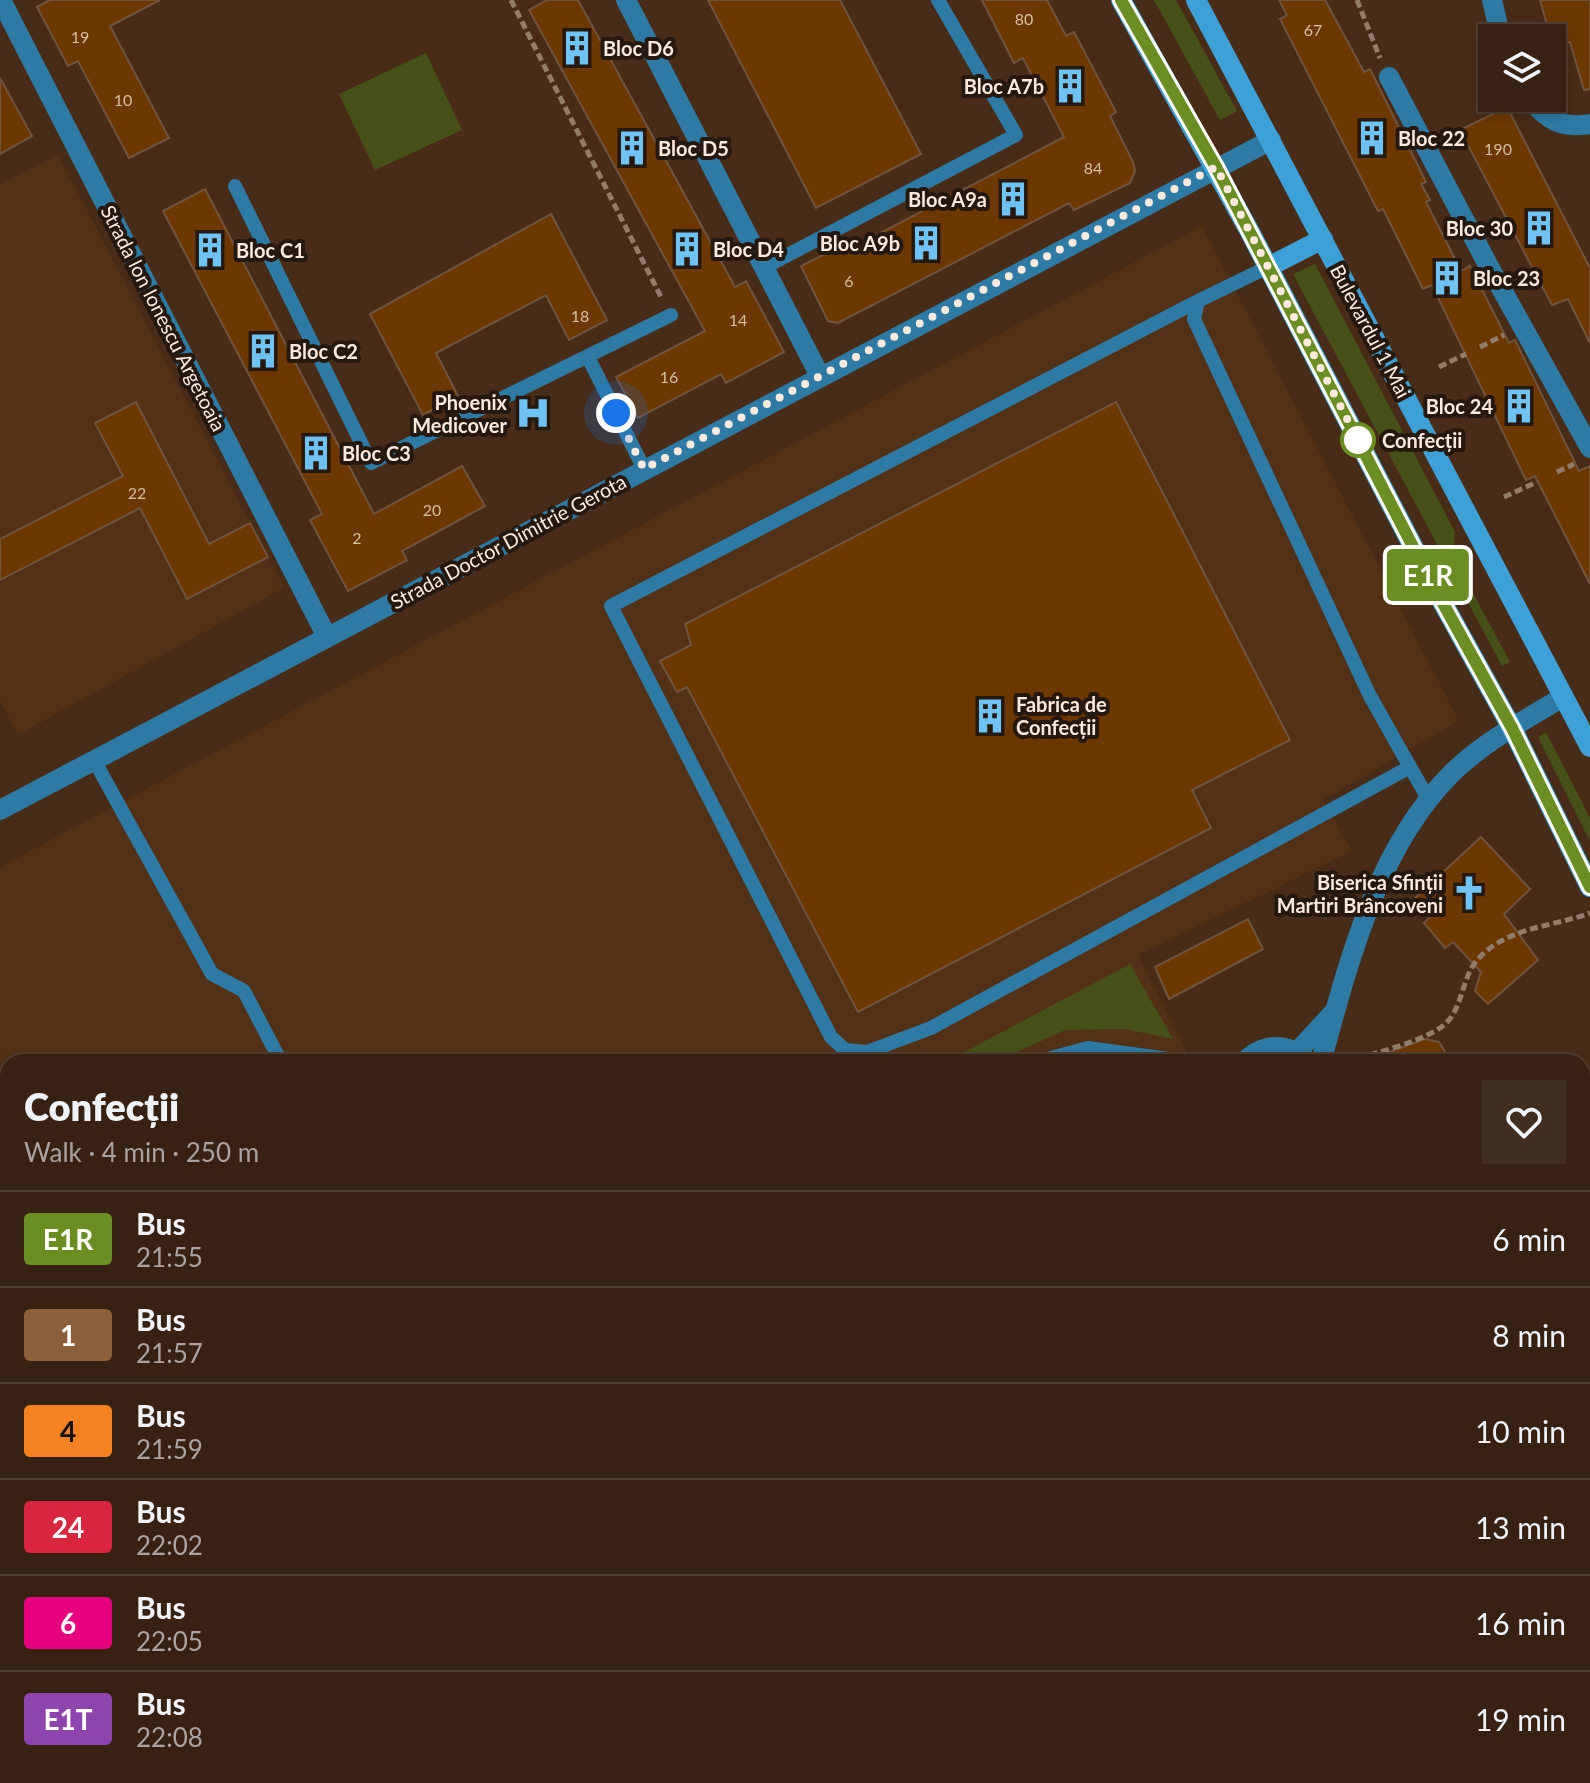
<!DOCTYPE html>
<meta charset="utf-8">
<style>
body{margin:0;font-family:Lato,sans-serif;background:#412e20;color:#f1f3f6;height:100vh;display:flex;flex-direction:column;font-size:30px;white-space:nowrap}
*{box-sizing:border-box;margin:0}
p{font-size:26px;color:#aaa39f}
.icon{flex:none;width:44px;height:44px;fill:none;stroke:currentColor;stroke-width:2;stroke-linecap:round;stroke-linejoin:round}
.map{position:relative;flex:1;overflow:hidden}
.side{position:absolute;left:0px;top:1054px;width:1590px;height:730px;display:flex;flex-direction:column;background:#362112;border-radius:24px 24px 0 0;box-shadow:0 4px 12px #0003,0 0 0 2px #503e32}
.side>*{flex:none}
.badge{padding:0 16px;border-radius:6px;font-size:28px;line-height:52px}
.tools{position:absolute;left:1478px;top:24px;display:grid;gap:16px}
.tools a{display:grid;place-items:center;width:88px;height:88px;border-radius:0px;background:#362112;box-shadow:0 4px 12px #0003,0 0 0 2px #503e32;font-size:40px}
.you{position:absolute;width:40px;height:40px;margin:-20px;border:6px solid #fff;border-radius:50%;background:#1a73e8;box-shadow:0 0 0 12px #1a73e833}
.map>.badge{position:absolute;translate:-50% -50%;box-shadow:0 0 0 4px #fff}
.round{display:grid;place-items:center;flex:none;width:84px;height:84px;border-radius:0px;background:#412e20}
.headline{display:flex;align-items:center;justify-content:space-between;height:136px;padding:0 24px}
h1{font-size:38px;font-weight:800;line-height:60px}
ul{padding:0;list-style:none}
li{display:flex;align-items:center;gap:24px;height:96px;padding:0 24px;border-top:2px solid #503e32}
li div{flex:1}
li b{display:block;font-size:30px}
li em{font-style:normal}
li .badge{min-width:88px;font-weight:700;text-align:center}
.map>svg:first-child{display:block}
</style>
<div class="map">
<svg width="1590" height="1783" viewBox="0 0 1590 1783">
<rect width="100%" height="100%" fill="#482c18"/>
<g fill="#523117">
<path d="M58 155 284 588 18 735 0 700V184Z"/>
<path d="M1202 226 1459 721 1323 800 1352 851 1138 955 1192 1062H8V1153L0 1136V867Z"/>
<path d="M0 1244 8 1260V1368L0 1372Z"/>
</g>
<g fill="#485019">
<path d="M1154 0H1176L1237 111 1220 120Z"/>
<path d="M426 53 462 130 375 170 339 94Z"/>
<path d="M1315 264 1455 532 1453 556 1510 662 1502 666 1293 274Z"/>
<path d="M1546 732 1590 818V841L1538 737Z"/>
<path d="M1130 964 1173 1039 1125 1029 1065 1030 995 1062H958L955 1057Z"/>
</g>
<g fill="#6d3700" stroke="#72543e" stroke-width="2">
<path d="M50 0H160L110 26 169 138 129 158 78 61 68 66 37 7Z"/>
<path d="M547 0H578L735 287 746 281 784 352 726 383 721 374 638 418 616 377 705 331 529 10Z"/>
<path d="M708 0H840L921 154 816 208Z"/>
<path d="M982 0H1047L1066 36 1074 32 1116 112 1110 116 1133 162 1135 171 1130 183 1074 210 1069 203 838 323 828 321 801 266 847 243 850 249 1064 137 1023 58 1014 63Z"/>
<path d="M1279 0H1325L1364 72 1370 69 1426 182 1421 184 1430 200 1426 202 1461 271 1470 266 1509 343 1515 340 1579 471 1590 466V584L1535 476 1526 480 1432 285 1423 289 1383 209 1378 211 1280 19 1287 15Z"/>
<path d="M1540 0H1590V89L1584 90 1570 42 1553 46Z"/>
<path d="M0 78 32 136 0 154Z"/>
<path d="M1507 107 1590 268V343L1568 299 1552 305 1460 130Z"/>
<path d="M205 189 374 514 462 466 485 506 402 551 407 560 348 591 310 520 322 514 163 211Z"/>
<path d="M551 214 607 320 569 340 546 295 436 353 458 396 423 415 370 314Z"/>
<path d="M136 402 209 544 250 523 268 557 187 599 140 508 0 580V539L123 476 95 423Z"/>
<path d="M1116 402 1290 740 1192 790 1211 828 858 1012 687 687 677 692 660 661 691 645 685 624Z"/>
<path d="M1481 837 1530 889 1504 914 1538 960 1488 1004 1475 991 1481 972 1453 942 1445 948 1424 923 1430 917 1414 899Z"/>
<path d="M1248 919 1263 949 1169 999 1155 967Z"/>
<path d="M1425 1039 1439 1042 1451 1062H1371L1370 1059Z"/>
</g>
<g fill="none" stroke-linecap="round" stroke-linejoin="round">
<g stroke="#947c6b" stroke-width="5" stroke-dasharray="8 4" stroke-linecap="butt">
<path d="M511 0 662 299"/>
<path d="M1357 0 1380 58"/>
<path d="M1480 347 1504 335"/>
<path d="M1439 367 1466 354"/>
<path d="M1557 472 1574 464"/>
<path d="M1504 497 1537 482"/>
<path d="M1347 1062C1373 1053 1433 1040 1449 1020 1463 1003 1463 975 1478 959 1507 927 1552 927 1590 913"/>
<path d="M130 1776 132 1783"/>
<path d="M1290 1783 1291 1776"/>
</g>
<g stroke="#2d7ba5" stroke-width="14">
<path d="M235 186 371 463 671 315"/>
<path d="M765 267 1016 135 938 0"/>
<path d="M1198 301 611 606 831 1037 845 1050 867 1052 931 1028 1410 767 1370 696 1194 319 1198 301 1268 267"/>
<path d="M588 357 644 469"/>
<path d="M94 760 212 974 244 991 281 1062"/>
<path d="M1410 767 1429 800"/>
<path d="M1036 1062 1088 1048 1183 1061 1245 1060"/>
</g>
<g stroke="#2d7ba5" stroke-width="20">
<path d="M1 0 327 637"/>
<path d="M626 0 820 376"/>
<path d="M1492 0 1501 38"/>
<path d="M1389 77 1487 263 1590 448"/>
<path d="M1530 98C1546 120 1562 129 1590 124"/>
<path d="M0 810 1271 140"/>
<path d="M1297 1052 1333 1013"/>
<path d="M1244 1062C1263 1042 1289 1042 1308 1062"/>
<path d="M1321 1062C1349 961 1377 847 1453 772 1485 741 1525 720 1563 697"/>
<path d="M0 1211 8 1227"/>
<path d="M0 1719 8 1717"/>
<path d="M309 1776 314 1783"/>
<path d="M1081 1776V1783"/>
<path d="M1433 1776V1783"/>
<path d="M755 1783 779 1776"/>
</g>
<g stroke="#3da0d6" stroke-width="20">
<path d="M1121 0 1250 232 1434 587 1512 728 1590 887"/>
<path d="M1196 0 1590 747"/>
<path d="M1268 267 1323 239"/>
</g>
</g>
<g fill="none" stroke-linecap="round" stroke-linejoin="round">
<g stroke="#fff" stroke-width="18">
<path id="line" d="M1121 0 1216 167 1434 587 1512 728 1590 887"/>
</g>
<use href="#line" stroke="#6b8e23" stroke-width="12"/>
<path stroke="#fdeade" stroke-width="8" stroke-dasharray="0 14.4" d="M616 413 644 469 1216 167 1358 440"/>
</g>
<defs>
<g id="building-bare" transform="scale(2.76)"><path d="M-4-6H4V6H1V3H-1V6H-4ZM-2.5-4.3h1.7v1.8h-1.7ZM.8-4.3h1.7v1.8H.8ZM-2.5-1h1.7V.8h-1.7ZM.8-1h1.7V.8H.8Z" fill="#6fc2f4" stroke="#25180f" stroke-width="2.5" paint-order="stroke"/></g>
<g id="hospital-bare" transform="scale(2.76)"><path d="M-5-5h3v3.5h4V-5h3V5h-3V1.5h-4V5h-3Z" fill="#6fc2f4" stroke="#25180f" stroke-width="2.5" paint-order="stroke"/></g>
<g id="church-bare" transform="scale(2.76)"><path d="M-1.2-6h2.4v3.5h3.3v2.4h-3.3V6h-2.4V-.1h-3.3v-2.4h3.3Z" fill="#6fc2f4" stroke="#25180f" stroke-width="2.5" paint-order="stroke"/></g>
</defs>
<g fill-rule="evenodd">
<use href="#building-bare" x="577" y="48"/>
<use href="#building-bare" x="1070" y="86"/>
<use href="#building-bare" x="1372" y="138"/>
<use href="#building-bare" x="632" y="148"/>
<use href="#building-bare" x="1013" y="199"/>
<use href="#building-bare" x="1539" y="228"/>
<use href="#building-bare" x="926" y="243"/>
<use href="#building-bare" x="687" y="249"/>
<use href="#building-bare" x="210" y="250"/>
<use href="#building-bare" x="1447" y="278"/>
<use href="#building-bare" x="263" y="351"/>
<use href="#building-bare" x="1519" y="406"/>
<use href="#hospital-bare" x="533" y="413"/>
<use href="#building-bare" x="316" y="453"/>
<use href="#building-bare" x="990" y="716"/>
<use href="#church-bare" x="1469" y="893"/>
</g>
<circle fill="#fff" stroke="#6b8e23" stroke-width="4" cx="1358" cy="440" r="16"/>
<g text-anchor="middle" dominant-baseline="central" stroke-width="8" stroke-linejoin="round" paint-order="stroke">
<g font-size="16" fill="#d9bda6">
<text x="1024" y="18">80</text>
<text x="1313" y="29">67</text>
<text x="80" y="36">19</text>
<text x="123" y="99">10</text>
<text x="1498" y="148">190</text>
<text x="1093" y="167">84</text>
<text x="849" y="280">6</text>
<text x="580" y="315">18</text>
<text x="738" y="319">14</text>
<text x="669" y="376">16</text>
<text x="137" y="492">22</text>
<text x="432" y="509">20</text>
<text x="357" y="537">2</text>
</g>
<g font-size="20" font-weight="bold" fill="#fdeade" stroke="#25180f" text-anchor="start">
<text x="603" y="48">Bloc D6</text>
<text x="1044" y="86" text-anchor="end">Bloc A7b</text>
<text x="1398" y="138">Bloc 22</text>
<text x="658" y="148">Bloc D5</text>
<text x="987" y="199" text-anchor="end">Bloc A9a</text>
<text x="1513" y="228" text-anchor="end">Bloc 30</text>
<text x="900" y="243" text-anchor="end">Bloc A9b</text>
<text x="713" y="249">Bloc D4</text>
<text x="236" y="250">Bloc C1</text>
<text x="1473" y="278">Bloc 23</text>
<text x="289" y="351">Bloc C2</text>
<text x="507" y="402" text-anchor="end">Phoenix<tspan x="507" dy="23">Medicover</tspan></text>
<text x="1493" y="406" text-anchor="end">Bloc 24</text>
<text x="342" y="453">Bloc C3</text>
<text x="1016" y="704">Fabrica de<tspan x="1016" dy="23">Confecții</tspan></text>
<text x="1443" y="882" text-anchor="end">Biserica Sfinții<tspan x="1443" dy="23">Martiri Brâncoveni</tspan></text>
</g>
<g font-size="20" fill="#fdeade" stroke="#25180f">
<text transform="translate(164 318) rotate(63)">Strada Ion Ionescu Argetoaia</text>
<text transform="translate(1371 331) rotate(62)">Bulevardul 1 Mai</text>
<text transform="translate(508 541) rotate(-28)">Strada Doctor Dimitrie Gerota</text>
</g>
<g font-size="20" font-weight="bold" fill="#fdeade" stroke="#25180f" text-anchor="start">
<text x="1382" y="440">Confecții</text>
</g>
</g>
</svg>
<div class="tools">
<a><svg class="icon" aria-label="layers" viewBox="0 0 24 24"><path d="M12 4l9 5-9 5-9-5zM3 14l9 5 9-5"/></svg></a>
</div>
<div class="you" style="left:616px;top:413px"></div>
<b class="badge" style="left:1428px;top:575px;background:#6b8e23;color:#fff">E1R</b>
<section class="side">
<div class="headline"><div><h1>Confecții</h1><p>Walk · 4 min · 250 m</p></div><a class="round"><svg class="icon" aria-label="heart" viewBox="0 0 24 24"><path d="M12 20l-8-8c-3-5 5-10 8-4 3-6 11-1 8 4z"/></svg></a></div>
<ul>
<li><span class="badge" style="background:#6b8e23;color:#fff">E1R</span><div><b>Bus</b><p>21:55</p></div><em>6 min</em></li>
<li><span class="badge" style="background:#8b5e3c;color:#fff">1</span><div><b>Bus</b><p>21:57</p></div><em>8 min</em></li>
<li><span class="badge" style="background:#f58220;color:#111">4</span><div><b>Bus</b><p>21:59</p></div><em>10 min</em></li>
<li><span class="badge" style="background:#d7263d;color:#fff">24</span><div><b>Bus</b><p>22:02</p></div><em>13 min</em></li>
<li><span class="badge" style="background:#e6007e;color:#fff">6</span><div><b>Bus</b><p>22:05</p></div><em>16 min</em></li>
<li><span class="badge" style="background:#8e44ad;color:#fff">E1T</span><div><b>Bus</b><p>22:08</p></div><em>19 min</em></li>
</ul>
</section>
</div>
